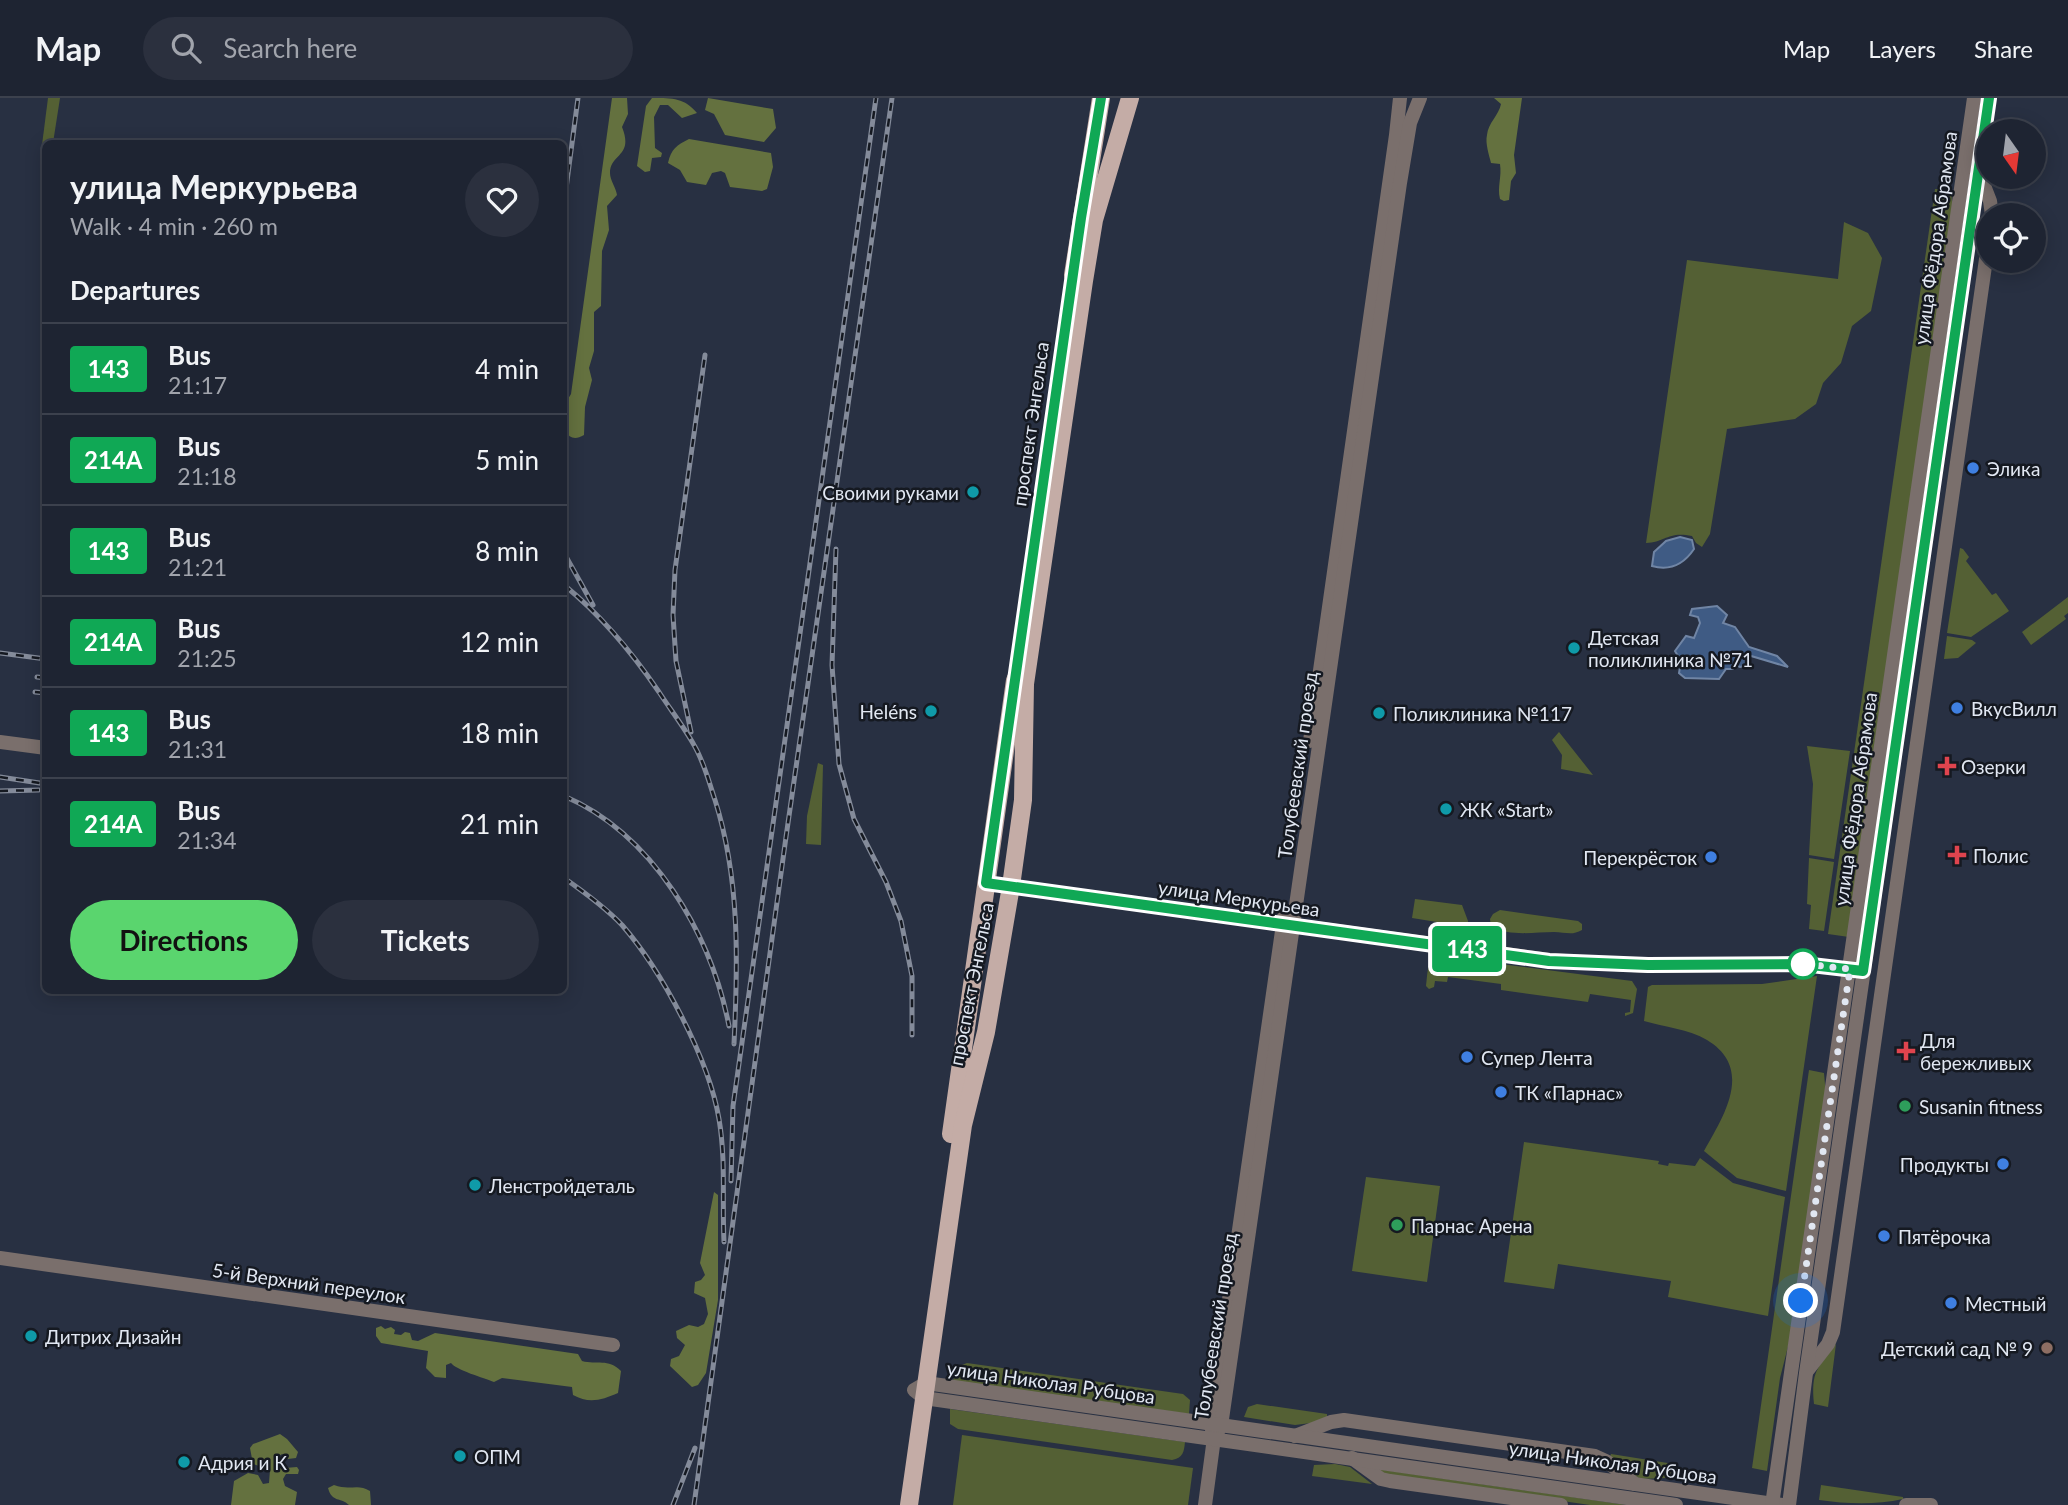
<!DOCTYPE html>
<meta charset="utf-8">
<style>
body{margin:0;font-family:Lato,sans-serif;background:#2b303e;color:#f1f3f6;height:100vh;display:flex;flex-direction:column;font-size:26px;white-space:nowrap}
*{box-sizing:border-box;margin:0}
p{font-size:23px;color:#a1a4ac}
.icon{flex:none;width:38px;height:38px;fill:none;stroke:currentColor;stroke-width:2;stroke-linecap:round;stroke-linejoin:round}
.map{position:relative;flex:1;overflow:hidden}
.sheet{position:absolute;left:42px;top:42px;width:525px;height:854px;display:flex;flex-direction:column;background:#1e2432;border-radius:10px;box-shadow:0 4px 18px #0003,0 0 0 2px #3c414d}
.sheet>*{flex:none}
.badge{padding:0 14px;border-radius:5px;font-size:24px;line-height:46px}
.needle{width:46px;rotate:166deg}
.controls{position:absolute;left:1976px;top:21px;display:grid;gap:14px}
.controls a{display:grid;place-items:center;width:70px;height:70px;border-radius:50%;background:#1e2432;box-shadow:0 4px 18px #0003,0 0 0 2px #3c414d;font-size:35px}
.you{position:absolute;width:35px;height:35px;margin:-18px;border:5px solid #fff;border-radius:50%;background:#1a73e8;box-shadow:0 0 0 10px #1a73e833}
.map>.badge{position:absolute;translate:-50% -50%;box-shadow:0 0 0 4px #fff}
h2{padding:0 28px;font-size:26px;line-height:63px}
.round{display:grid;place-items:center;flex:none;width:74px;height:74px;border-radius:37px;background:#2b303e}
.headline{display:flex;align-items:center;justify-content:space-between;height:119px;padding:0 28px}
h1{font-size:33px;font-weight:700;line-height:52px}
.cta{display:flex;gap:14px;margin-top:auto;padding:14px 28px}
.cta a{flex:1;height:80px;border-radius:42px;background:#5ad56e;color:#111;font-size:28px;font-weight:700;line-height:80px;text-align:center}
.cta a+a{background:#2b303e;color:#f1f3f6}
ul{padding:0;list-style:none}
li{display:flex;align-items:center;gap:21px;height:91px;padding:0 28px;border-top:2px solid #3c414d}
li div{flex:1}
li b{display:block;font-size:26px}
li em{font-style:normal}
li .badge{min-width:77px;font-weight:700;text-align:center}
header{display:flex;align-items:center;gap:42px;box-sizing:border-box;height:98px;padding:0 35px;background:#1e2432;border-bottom:2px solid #3c414d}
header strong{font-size:33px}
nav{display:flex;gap:38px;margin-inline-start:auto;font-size:24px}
.search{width:490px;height:63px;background:#2b303e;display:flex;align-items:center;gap:18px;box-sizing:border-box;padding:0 24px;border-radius:38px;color:#a1a4ac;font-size:26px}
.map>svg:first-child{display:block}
</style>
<header>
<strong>Map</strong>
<div class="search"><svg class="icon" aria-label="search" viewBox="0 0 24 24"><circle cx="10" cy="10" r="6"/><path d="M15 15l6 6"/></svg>Search here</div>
<nav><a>Map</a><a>Layers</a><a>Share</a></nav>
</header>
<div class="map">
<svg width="2068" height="1407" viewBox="0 0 2068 1407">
<rect width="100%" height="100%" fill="#283042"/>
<g fill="#546034">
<path d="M48 0H60L53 45 42 47Z"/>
<path d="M1935 91 1951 92 1953 114 1849 839 1828 836Z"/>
<path d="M1844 124 1868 135 1882 160 1871 213 1852 228 1841 265 1823 285 1816 306 1795 321 1727 331 1710 436 1702 449 1696 445 1692 438C1668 433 1666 444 1646 445L1687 162 1838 181Z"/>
<path d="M1960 450 1963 451 1969 459 1966 463 1992 497 1996 495 2009 513 1971 539 1947 535Z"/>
<path d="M2068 499V515L2064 518 2066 521 2031 547 2022 534Z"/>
<path d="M1947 538 1972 542 1976 545 1958 560 1944 561Z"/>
<path d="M1559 634 1593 677 1561 671 1562 657 1552 642Z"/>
<path d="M1807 648 1850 653 1834 761 1809 757 1813 686Z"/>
<path d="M818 665 823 667 821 747 806 746 807 718Z"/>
<path d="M1809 760 1834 764 1824 833 1809 831 1811 807 1807 806Z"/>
<path d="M1415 801 1462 807 1468 823V829L1412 820Z"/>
<path d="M1500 812 1578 823 1582 826V832C1572 838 1565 834 1554 834 1533 834 1510 839 1491 828L1490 821 1493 816Z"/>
<path d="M1439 858 1632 883 1637 891 1633 915 1625 918V915L1630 914 1631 902 1590 896 1588 904 1501 892V886L1448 879 1447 884 1435 883 1434 889 1429 891 1426 888C1428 876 1426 862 1439 858Z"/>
<path d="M1817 878 1786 1093 1737 1080 1704 1053C1723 1019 1755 971 1707 942 1689 931 1664 929 1644 923L1648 889 1652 887 1762 886Z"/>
<path d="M1809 972 1824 975 1826 998 1793 1229 1780 1280 1767 1373 1752 1370Z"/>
<path d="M1524 1044 1659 1063 1658 1066 1668 1068 1669 1065 1695 1068 1700 1060 1733 1085 1785 1099 1768 1218 1668 1199 1671 1183 1558 1166 1554 1191 1504 1184Z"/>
<path d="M1366 1079 1440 1088 1427 1184 1352 1173Z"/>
<path d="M1836 1246 1828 1309 1814 1306C1811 1273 1817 1271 1836 1246Z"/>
<path d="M967 1265 1183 1296 1190 1302 1189 1316 953 1283 957 1269Z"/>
<path d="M1257 1306 1327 1316V1319L1311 1325 1295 1327 1244 1319 1248 1309Z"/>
<path d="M950 1311 1185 1344C1184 1354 1183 1360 1172 1362L958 1331 950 1326Z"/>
<path d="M962 1337 1193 1370 1188 1407H953Z"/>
<path d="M1611 1356 1674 1366 1673 1373 1666 1380 1640 1381 1610 1359Z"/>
<path d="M1335 1366 1350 1369 1372 1386 1312 1378 1314 1367Z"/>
<path d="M1378 1371 1627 1407H1590L1388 1378Z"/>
<path d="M1821 1387 1903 1399V1401C1876 1407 1847 1406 1819 1402Z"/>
</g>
<g fill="#64713f">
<path d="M612 0H627L628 16 622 29C634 59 610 55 610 75 610 82 616 90 617 97L607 108 609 132 602 153 601 208 594 214V253L589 270 592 282 585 309 584 337C566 348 561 326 564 311 564 306 568 301 571 296Z"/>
<path d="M652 0C674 0 684 0 697 15L682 20 668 7H660L654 19 655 50 662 55 661 59 652 60 650 73 645 74 637 68 646 8Z"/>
<path d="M708 0 773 11 776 30 764 44 725 37 714 16 705 12Z"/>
<path d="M1494 0H1522L1514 57 1516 75 1511 83 1509 102 1504 103 1500 101C1497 89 1502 79 1500 66L1491 65C1489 57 1485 45 1487 37 1488 25 1499 17 1501 6Z"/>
<path d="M689 41 771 55 773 69 767 91 762 93 730 89 725 75 721 73 712 75 706 87 687 84 680 72 668 65C671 51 677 47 689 41Z"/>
<path d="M714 1094 718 1097V1202L706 1275 698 1287 692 1289 670 1268 671 1261 679 1258 685 1247 677 1240 676 1233 689 1227 698 1229 704 1226 708 1216 705 1200 694 1195 695 1184 701 1182 705 1177 700 1165Z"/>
<path d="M381 1228 385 1231 391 1229 395 1232 394 1236 401 1237 405 1234 410 1235 412 1242 418 1243 435 1235 578 1256 582 1263C597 1267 608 1260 621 1273L618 1295C602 1302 589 1306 573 1297L572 1289 502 1280 494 1284C484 1280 456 1272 451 1265L446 1267V1280L435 1279 426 1270 428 1253 381 1245 376 1238V1230Z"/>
<path d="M280 1336 287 1341 298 1354 296 1360 288 1361 282 1356 278 1359 279 1366 285 1370 297 1369 299 1372 298 1376H286L283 1381 285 1388 297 1394 295 1407H231L234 1383 248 1375 258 1377 263 1386 269 1385 270 1372 253 1366 250 1350 253 1346Z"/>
<path d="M334 1387C350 1393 358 1385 370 1393L371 1407H349C341 1399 332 1405 328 1390Z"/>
</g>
<g fill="#3f5b84" stroke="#7085a5" stroke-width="2">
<path d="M1680 439 1692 442 1694 451C1684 466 1670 473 1652 468L1654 454 1666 443Z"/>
<path d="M1717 508 1727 517 1723 525 1735 529 1749 549 1777 558 1788 569 1751 558 1747 562 1748 567 1740 569 1736 567 1733 571H1726L1719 581 1685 580 1679 575 1681 563 1675 553 1686 538 1694 540 1700 525 1698 519 1690 517 1692 511Z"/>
</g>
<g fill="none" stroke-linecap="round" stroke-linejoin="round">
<g stroke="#7a6f6c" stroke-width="14">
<path d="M1978 72 1990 103 1992 117"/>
<path d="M1310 643 1396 37 1400 0"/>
<path d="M0 644 46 650"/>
<path d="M987 785 1549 862 1648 868 1803 866 1858 872"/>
<path d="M0 1160 613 1247"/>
<path d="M1807 1273 1828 1246 1833 1234 1988 147"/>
<path d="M1213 1336 1211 1327 1284 819"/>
<path d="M1295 1338 1331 1324 1344 1322 1595 1358 1606 1363 1635 1386"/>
<path d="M1352 1360 1381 1381 1390 1383 1561 1407"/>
<path d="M1205 1407 1214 1340 1221 1328 1400 85 1410 25 1420 0"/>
<path d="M1676 1407 924 1300 914 1292 926 1285 1782 1407"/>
<path d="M1772 1407 1974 0"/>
<path d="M1789 1407 1806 1275 1989 0"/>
<path d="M1906 1407H1931"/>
</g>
<g stroke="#c4aca6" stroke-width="18">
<path d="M1073 177 1101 0"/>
<path d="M951 1036 1015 582"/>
<path d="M909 1407 963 1027 986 934 1011 788 1023 702 1025 586 1084 183 1094 122 1130 0"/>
</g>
<g stroke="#848b9a" stroke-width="5">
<g id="rail">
<path d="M564 106 578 0"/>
<path d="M836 451 832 567 839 666 854 721 886 784 901 823 912 878V937"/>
<path d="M564 455 593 507"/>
<path d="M564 487C602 518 631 553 659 594 670 611 684 629 694 647 704 664 709 684 715 702 740 781 738 863 734 946"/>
<path d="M0 555 46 561"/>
<path d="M37 579 46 580"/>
<path d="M35 594 46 595"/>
<path d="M691 634 676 563 673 517 675 472 705 257"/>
<path d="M0 679 46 686"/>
<path d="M0 693 39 692"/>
<path d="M564 698C653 736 711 836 729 928"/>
<path d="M564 780C584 794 605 809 622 827 662 873 709 961 719 1021 726 1062 722 1103 724 1144"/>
<path d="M731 1083 733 1008 876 0"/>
<path d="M673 1407 695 1350"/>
<path d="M694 1407 786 739 892 0"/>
</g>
</g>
<use href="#rail" stroke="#151921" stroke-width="2.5" stroke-dasharray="8" stroke-linecap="butt"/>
</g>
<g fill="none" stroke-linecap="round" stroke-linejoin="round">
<g stroke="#fff" stroke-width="16">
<path id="line" d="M1101 0 1081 120 986 785 1549 863 1648 867 1803 866 1863 873 1989 0"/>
</g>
<use href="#line" stroke="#10a855" stroke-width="10"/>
<path stroke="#e1e7f2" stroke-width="7" stroke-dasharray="0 12.6" d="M1801 1203 1850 871 1803 866"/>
</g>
<g fill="#3f7fe0" stroke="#151921" stroke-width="2.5">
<circle cx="1973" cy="370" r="7"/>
<circle cx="1957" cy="610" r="7"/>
<circle cx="1711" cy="759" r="7"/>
<circle cx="1467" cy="959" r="7"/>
<circle cx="1501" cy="994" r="7"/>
<circle cx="2003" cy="1066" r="7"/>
<circle cx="1884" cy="1138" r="7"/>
<circle cx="1951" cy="1205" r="7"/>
</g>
<g fill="#0f9aa8" stroke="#151921" stroke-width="2.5">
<circle cx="973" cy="394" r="7"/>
<circle cx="1574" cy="550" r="7"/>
<circle cx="931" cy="613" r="7"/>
<circle cx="1379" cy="615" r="7"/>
<circle cx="1446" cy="711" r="7"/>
<circle cx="475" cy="1087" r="7"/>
<circle cx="31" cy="1238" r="7"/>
<circle cx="460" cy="1358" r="7"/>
<circle cx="184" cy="1364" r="7"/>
</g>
<g fill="#e0444e" stroke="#151921" stroke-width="2.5">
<path d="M1943.5 657.5h7v7h7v7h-7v7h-7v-7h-7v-7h7z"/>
<path d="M1953.5 746.5h7v7h7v7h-7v7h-7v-7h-7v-7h7z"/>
<path d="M1902.5 942.5h7v7h7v7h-7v7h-7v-7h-7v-7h7z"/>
</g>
<circle fill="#fff" stroke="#10a855" stroke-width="3.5" cx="1803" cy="866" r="14"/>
<g fill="#2e9e5b" stroke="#151921" stroke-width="2.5">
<circle cx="1905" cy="1008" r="7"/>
<circle cx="1397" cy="1127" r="7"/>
</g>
<circle fill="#8d6e63" stroke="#151921" stroke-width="2.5" cx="2047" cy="1250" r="7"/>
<g text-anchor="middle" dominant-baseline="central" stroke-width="5" stroke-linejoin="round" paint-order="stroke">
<g font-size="19" fill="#e1e7f2" stroke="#151921">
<text transform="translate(1935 140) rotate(-82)">улица Фёдора Абрамова</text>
<text transform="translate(1030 326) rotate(-82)">проспект Энгельса</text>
<text transform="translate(1297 667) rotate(-82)">Толубеевский проезд</text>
<text transform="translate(1855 701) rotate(-82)">улица Фёдора Абрамова</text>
<text transform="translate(1239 800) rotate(8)">улица Меркурьева</text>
<text transform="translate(971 886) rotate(-79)">проспект Энгельса</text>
<text transform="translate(309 1185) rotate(8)">5-й Верхний переулок</text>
<text transform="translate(1215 1228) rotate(-81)">Толубеевский проезд</text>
<text transform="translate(1051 1284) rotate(8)">улица Николая Рубцова</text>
<text transform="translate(1613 1364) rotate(8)">улица Николая Рубцова</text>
</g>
<g font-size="19" fill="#e1e7f2" stroke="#151921" text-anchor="start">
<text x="1987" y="370">Элика</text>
<text x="959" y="394" text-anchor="end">Своими руками</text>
<text x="1588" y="539">Детская<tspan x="1588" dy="22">поликлиника №71</tspan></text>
<text x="1971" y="610">ВкусВилл</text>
<text x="917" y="613" text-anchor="end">Heléns</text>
<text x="1393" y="615">Поликлиника №117</text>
<text x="1961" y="668">Озерки</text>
<text x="1460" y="711">ЖК «Start»</text>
<text x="1973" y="757">Полис</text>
<text x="1697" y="759" text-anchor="end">Перекрёсток</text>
<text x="1920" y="942">Для<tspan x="1920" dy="22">бережливых</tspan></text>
<text x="1481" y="959">Супер Лента</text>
<text x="1515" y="994">ТК «Парнас»</text>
<text x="1919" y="1008">Susanin fitness</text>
<text x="1989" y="1066" text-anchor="end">Продукты</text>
<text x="489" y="1087">Ленстройдеталь</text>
<text x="1411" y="1127">Парнас Арена</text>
<text x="1898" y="1138">Пятёрочка</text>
<text x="1965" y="1205">Местный</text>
<text x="45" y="1238">Дитрих Дизайн</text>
<text x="2033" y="1250" text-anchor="end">Детский сад № 9</text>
<text x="474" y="1358">ОПМ</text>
<text x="198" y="1364">Адрия и К</text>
</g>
</g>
</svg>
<div class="controls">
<a><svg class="needle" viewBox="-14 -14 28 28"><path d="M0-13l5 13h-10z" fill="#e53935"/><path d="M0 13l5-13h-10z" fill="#a1a4ac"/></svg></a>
<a><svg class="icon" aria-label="locate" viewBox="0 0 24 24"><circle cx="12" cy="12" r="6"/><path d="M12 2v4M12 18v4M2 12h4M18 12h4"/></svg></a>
</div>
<div class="you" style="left:1801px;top:1203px"></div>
<b class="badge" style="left:1467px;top:851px;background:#10a855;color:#fff">143</b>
<section class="sheet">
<div class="headline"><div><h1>улица Меркурьева</h1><p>Walk · 4 min · 260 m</p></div><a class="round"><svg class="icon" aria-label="heart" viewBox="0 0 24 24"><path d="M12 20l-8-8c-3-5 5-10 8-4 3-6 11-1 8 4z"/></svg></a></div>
<h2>Departures</h2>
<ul>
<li><span class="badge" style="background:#10a855;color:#fff">143</span><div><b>Bus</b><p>21:17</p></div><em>4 min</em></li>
<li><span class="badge" style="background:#10a855;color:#fff">214А</span><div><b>Bus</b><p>21:18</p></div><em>5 min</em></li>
<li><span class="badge" style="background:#10a855;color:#fff">143</span><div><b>Bus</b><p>21:21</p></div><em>8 min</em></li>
<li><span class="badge" style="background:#10a855;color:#fff">214А</span><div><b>Bus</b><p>21:25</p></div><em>12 min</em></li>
<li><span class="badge" style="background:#10a855;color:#fff">143</span><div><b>Bus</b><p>21:31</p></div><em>18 min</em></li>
<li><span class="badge" style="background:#10a855;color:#fff">214А</span><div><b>Bus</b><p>21:34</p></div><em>21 min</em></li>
</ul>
<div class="cta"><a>Directions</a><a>Tickets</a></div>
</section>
</div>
